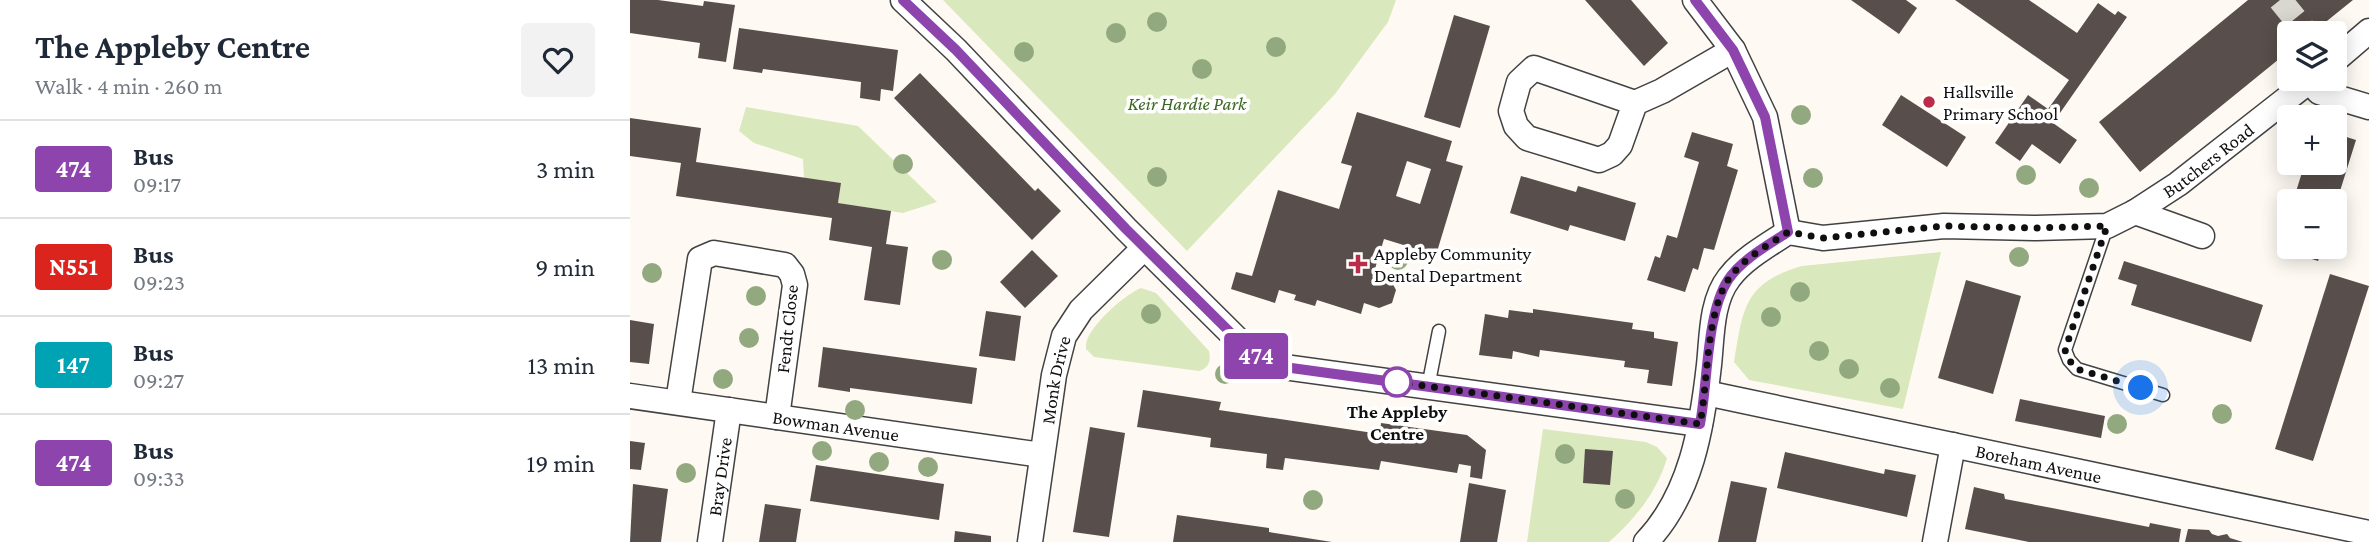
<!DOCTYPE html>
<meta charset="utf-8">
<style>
body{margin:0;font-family:"Crimson Pro",serif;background:#f2f2f3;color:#1f2937;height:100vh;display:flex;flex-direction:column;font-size:26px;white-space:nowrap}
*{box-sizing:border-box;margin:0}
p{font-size:23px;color:#747a83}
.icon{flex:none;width:38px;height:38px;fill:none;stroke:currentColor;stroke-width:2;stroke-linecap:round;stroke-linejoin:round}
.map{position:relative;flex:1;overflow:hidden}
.panel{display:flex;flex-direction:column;background:#fff;width:630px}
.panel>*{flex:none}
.badge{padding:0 14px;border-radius:5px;font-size:24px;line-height:46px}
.buttons{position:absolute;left:1647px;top:21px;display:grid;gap:14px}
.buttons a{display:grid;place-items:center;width:70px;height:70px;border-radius:7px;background:#fff;box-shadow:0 4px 18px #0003;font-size:35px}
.you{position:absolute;width:35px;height:35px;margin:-18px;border:5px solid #fff;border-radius:50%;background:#1a73e8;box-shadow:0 0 0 10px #1a73e833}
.map>.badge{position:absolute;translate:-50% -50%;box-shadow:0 0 0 4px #fff}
.round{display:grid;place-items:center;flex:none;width:74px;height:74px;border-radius:7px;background:#f2f2f3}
.head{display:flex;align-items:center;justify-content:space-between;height:119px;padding:0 35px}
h1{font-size:33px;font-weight:700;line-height:52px}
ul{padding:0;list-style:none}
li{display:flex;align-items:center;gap:21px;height:98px;padding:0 35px;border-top:2px solid #e0e1e3}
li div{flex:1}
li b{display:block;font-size:26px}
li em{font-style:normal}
li .badge{min-width:77px;font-weight:700;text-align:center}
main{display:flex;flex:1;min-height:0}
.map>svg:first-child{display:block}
</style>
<main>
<section class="panel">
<div class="head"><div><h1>The Appleby Centre</h1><p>Walk · 4 min · 260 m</p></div><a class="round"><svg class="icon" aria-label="heart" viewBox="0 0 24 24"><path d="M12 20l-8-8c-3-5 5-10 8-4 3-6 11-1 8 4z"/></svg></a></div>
<ul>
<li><span class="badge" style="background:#8e44ad;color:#fff">474</span><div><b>Bus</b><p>09:17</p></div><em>3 min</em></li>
<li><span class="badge" style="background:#dc241f;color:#fff">N551</span><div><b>Bus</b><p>09:23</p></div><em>9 min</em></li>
<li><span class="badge" style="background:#00a3b4;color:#fff">147</span><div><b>Bus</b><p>09:27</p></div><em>13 min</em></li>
<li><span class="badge" style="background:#8e44ad;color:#fff">474</span><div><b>Bus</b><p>09:33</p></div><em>19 min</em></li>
</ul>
</section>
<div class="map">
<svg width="1739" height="542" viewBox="0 0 1739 542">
<rect width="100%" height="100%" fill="#fefaf3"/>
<g fill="#dae8bd">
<path d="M313 0H766L758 22 705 94 557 251Z"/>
<path d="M116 107 228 126 307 202 273 213 208 203 211 183 174 178 173 159 124 143 109 131Z"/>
<path d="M1311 252 1273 409 1119 380 1104 362C1113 308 1114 283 1172 266Z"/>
<path d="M511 288 526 293 579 351C581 361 579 368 569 371L464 357 456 349V344C458 327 495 294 511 288Z"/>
<path d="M913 429 1016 442 1027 447 1037 458C1027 492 1005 519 979 542H897Z"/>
</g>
<g fill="#584f4c" fill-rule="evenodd">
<path d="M0 0H28L73 6 74 1 105 5 96 62 68 58 70 43 0 33Z"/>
<path d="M955 0H1001L1038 43 1014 66Z"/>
<path d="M1221 0H1276L1287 8 1269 34Z"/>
<path d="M1325 0H1399L1447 33 1468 3 1485 15 1488 11 1497 17 1423 123 1447 140 1430 164 1402 144 1390 161 1365 143 1398 95 1418 109 1439 80Z"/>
<path d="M1618 0H1723L1682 33H1659V51L1510 172 1469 122Z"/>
<path d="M824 15 860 26 830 128 794 117Z"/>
<path d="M109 28 268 50 263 91 251 89 250 101 230 98 231 82 133 69 132 73 103 69Z"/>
<path d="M290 73 405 191 408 188 431 211 402 240 264 98Z"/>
<path d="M1271 95 1336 137 1317 167 1252 125Z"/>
<path d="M727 112 822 141 816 161 833 166 806 255 754 239 744 272 759 277 766 290 762 303 749 308 734 303 731 314 687 300 685 306 664 300 666 295 649 290 645 303 601 289 606 272 622 276 648 190 709 209 722 166 711 163ZM777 161 801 169 790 204 766 196Z"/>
<path d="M0 118 71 128 66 162 211 183 208 203 261 211 256 244 278 247 270 305 234 300 242 247 199 240 202 218 46 196 51 163 0 156Z"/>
<path d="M1062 132 1103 144 1097 166 1108 170 1084 250 1074 248 1068 270 1063 268 1055 292 1017 280 1025 256 1030 258 1037 235 1047 238 1069 162 1054 157Z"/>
<path d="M1704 133 1726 140 1705 207 1704 201H1663L1675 163H1704Z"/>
<path d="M891 176 946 192 948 186 1006 203 995 241 940 225 938 231 880 213Z"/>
<path d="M1658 216 1659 247H1693L1688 261 1648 248Z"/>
<path d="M402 250 428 276 395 308 370 282Z"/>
<path d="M1494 261 1633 305 1621 342 1501 305 1507 285 1488 279Z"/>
<path d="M1700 274 1739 286 1683 461 1645 449Z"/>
<path d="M1336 280 1391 296 1363 394 1308 378Z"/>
<path d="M903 309 1003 323 1002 329 1024 332V338L1048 342 1042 386 1017 383 1019 370 994 367 995 361 910 350 909 357 883 351 882 359 849 355 855 314 878 318 879 310 903 313Z"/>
<path d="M356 311 391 316 385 361 349 356Z"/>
<path d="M0 320 24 324 19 364 0 362Z"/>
<path d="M193 347 347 368 342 404 220 388V392L188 387Z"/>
<path d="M513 390 591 402 589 410 750 434 751 423 837 435 856 450 852 479 840 477 841 466 829 464 827 473 751 461 749 470 655 458 653 470 636 468 637 454 580 447 581 438 507 427Z"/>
<path d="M1390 399 1475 416 1471 438 1385 421Z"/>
<path d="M460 427 495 433 479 537 443 532Z"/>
<path d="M0 441 15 443 11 470 0 469Z"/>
<path d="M955 449 983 451 980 485 953 483Z"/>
<path d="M1155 452 1254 474 1255 469 1286 475 1277 517 1147 488Z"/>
<path d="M186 465 314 484 309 520 180 501Z"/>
<path d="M1101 481 1137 488 1126 542H1088Z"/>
<path d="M839 483 876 490 867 542H830Z"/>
<path d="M3 484 38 489 31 542H0Z"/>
<path d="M1344 487 1374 494 1375 499 1422 508 1519 527 1520 523 1551 529 1549 542H1399L1335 529Z"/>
<path d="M135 504 171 509 166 542H129Z"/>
<path d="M547 515 639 528V532L702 542H543Z"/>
<path d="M1558 529 1579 530 1582 534 1588 536 1597 534 1600 538 1613 542H1555Z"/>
<path d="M325 531 361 536V542H324Z"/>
</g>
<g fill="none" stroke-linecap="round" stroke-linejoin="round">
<path stroke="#dad7d1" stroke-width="24" stroke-dasharray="24 12" stroke-linecap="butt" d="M1650 0 1677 33"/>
<g stroke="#424242" stroke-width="15">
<g id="service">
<path d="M1477 226 1435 350 1439 360 1447 369 1533 395"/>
<path d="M798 387 809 331"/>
</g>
</g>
<g stroke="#424242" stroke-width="27">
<g id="minor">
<path d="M273 0 326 50 496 229 612 344 630 359 654 367 1070 424"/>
<path d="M1065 0 1103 50 1135 117 1158 232"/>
<path d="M1704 61 1739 31"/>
<path d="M1680 81 1689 92 1739 107"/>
<path d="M1005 103 990 145 982 154 969 160 897 138 886 126 881 111 889 82 904 68 1005 103 1032 91 1103 50"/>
<path d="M1505 212 1572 236"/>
<path id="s1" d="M1076 393 1739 533"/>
<path id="s2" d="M0 396 412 455"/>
<path d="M48 402 70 259 84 253 155 265 162 274 165 285 147 417"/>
<path id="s3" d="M80 542 99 410"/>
<path id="s4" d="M400 542 424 375 434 336 451 310 514 248"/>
<path id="s5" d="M1016 542C1061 495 1072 428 1079 365 1082 337 1081 301 1099 278 1113 259 1138 245 1158 232L1193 238 1314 226 1406 228 1477 226 1505 212 1548 184 1682 79"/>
<path d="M1305 542 1323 445"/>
</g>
</g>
<use href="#service" stroke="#fff" stroke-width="12"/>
<use href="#minor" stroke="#fff" stroke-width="24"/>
</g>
<g fill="#92a980">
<circle cx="527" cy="22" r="10"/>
<circle cx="486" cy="33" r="10"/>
<circle cx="646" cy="47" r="10"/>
<circle cx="394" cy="52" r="10"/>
<circle cx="572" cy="69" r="10"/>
<circle cx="1171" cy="115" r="10"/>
<circle cx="273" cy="164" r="10"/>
<circle cx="1396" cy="175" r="10"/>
<circle cx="527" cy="177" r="10"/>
<circle cx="1183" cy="178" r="10"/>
<circle cx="1459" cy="188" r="10"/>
<circle cx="1389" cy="257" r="10"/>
<circle cx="312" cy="260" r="10"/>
<circle cx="768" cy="260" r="10"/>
<circle cx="22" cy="273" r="10"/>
<circle cx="1170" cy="292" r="10"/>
<circle cx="126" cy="296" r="10"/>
<circle cx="521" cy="314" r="10"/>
<circle cx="1141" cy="317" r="10"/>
<circle cx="119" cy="338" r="10"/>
<circle cx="1189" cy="351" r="10"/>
<circle cx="1219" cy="369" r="10"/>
<circle cx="595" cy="374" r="10"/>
<circle cx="93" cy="379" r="10"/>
<circle cx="1260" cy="388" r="10"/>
<circle cx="225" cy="410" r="10"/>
<circle cx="1592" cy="414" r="10"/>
<circle cx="1487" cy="424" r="10"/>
<circle cx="192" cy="451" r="10"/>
<circle cx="935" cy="454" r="10"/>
<circle cx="249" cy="462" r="10"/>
<circle cx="298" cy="467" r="10"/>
<circle cx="56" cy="473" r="10"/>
<circle cx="995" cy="499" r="10"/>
<circle cx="683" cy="500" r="10"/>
</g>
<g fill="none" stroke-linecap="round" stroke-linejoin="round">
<g stroke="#fff" stroke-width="16">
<path id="line" d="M273 0 326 50 496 229 612 344 630 359 654 367 1070 424C1078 383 1076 314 1098 280 1111 260 1138 245 1158 232L1135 117 1103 50 1065 0"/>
</g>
<use href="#line" stroke="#8e44ad" stroke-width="10"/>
<path stroke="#0f0f0f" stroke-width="7" stroke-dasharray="0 12.6" d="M767 382 1070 424C1078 383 1076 314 1098 280 1111 260 1138 245 1158 232L1193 238 1314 226 1406 228 1477 226 1435 350 1439 360 1447 369 1511 388"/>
</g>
<g fill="#bb2c49" stroke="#fff" stroke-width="2.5">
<circle cx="1299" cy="102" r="7"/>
<path d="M724.5 253.5h7v7h7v7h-7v7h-7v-7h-7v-7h7z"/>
</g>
<circle fill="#fff" stroke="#8e44ad" stroke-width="3.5" cx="767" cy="382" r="14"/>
<g text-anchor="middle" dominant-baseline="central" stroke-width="7" stroke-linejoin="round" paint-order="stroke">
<g font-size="19" fill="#0f0f0f" stroke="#fff" text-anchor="start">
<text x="1313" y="91">Hallsville<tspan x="1313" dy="22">Primary School</tspan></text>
<text x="744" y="253">Appleby Community<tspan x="744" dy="22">Dental Department</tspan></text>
</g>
<g font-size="19" font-style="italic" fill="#3a6621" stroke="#fff">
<text x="557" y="103">Keir Hardie Park</text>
</g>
<g font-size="19" fill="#0f0f0f" stroke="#fff">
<text stroke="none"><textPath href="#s5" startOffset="798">Butchers Road</textPath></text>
<text transform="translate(157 329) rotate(-84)">Fendt Close</text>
<text stroke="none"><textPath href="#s4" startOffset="164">Monk Drive</textPath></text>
<text stroke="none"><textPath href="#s2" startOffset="208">Bowman Avenue</textPath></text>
<text stroke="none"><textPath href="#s1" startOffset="340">Boreham Avenue</textPath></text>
<text stroke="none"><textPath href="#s3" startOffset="66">Bray Drive</textPath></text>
</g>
<g font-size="19" font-weight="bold" fill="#0f0f0f" stroke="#fff">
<text x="767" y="411">The Appleby<tspan x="767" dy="22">Centre</tspan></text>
</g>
</g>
</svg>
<div class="buttons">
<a><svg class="icon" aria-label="layers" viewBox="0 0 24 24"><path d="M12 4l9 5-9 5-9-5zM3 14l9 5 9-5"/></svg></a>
<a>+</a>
<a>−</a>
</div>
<div class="you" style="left:1511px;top:388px"></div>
<b class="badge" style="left:626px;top:356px;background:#8e44ad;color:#fff">474</b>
</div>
</main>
